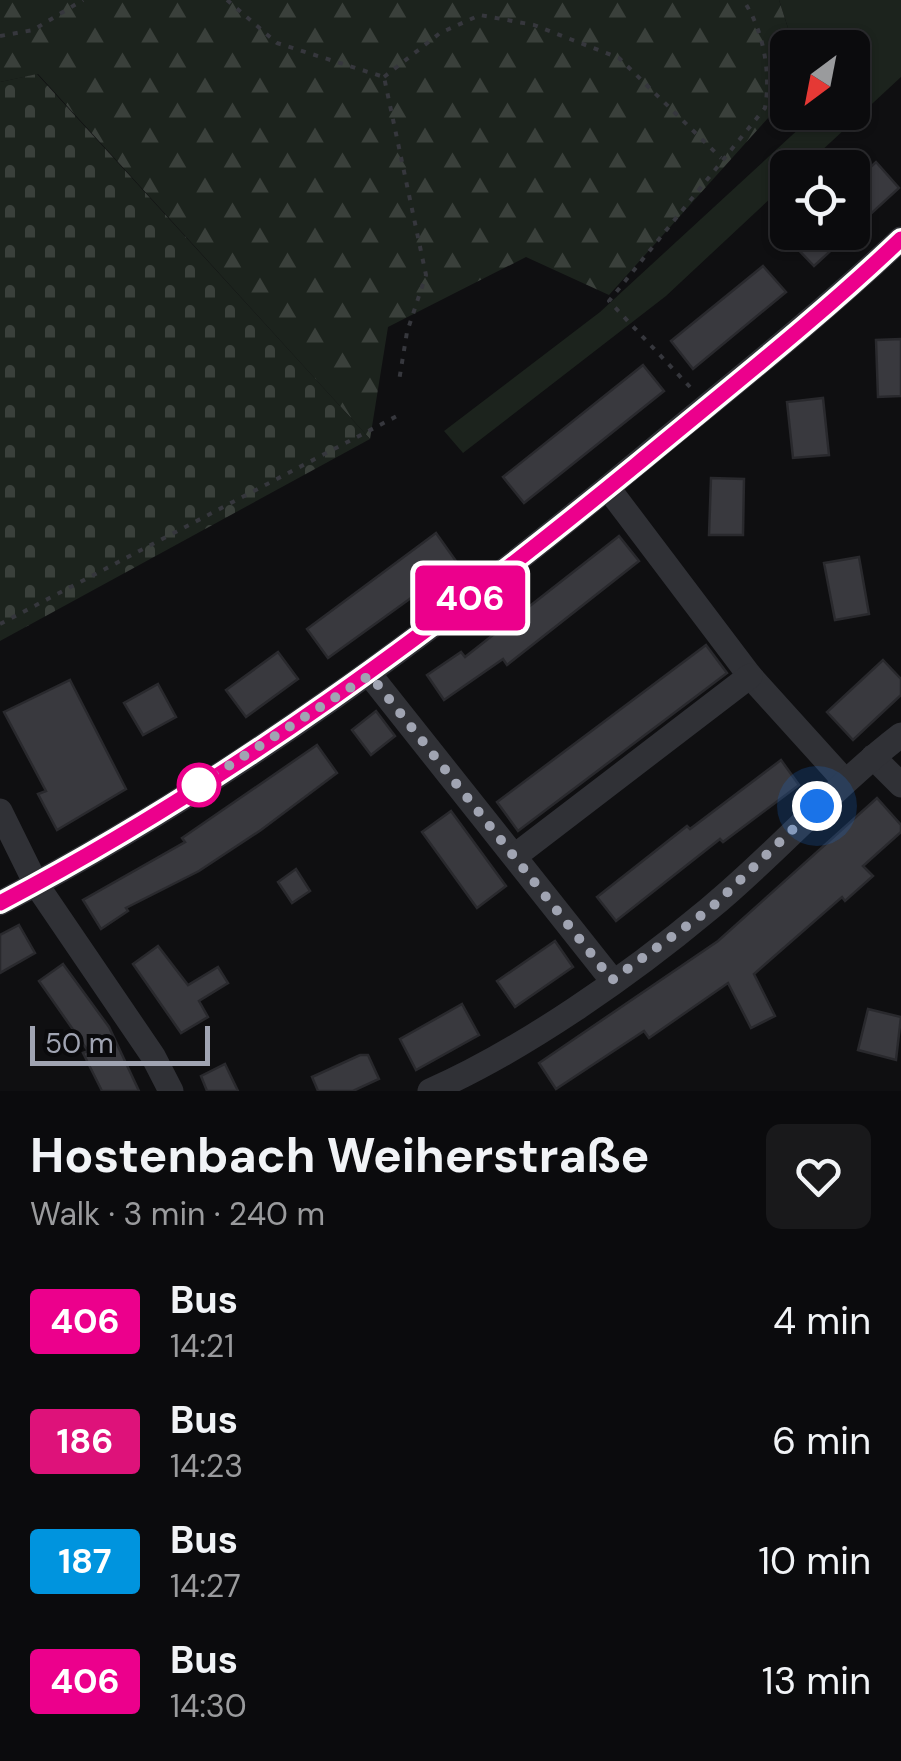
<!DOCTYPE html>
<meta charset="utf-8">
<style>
body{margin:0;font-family:"DM Sans",sans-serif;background:#19191b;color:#f1f3f6;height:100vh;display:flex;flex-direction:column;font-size:38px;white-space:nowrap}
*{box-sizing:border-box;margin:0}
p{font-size:32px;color:#9a9b9d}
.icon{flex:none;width:55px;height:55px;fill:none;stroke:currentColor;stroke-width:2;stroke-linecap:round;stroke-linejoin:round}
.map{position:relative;height:1091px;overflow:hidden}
.side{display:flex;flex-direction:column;background:#0b0b0d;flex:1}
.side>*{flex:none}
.badge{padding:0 20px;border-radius:8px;font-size:35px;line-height:65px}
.needle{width:65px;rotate:212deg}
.fabs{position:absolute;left:770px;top:30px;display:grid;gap:20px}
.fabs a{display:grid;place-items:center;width:100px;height:100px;border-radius:15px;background:#0b0b0d;box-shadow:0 2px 8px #0004,0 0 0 2px #2b2b2e;font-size:50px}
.scale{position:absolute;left:30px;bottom:25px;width:180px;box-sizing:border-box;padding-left:10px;border:5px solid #a0a4b2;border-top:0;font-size:28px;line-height:35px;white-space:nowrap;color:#a0a4b2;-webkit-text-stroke:8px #0a0a0c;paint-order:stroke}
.you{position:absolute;width:50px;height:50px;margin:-25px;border:8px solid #fff;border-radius:50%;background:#1a73e8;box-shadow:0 0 0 15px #1a73e833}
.map>.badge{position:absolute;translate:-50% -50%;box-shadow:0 0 0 5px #fff}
.round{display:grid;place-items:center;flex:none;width:105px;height:105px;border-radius:15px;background:#19191b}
.head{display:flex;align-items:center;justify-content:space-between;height:170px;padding:0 30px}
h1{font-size:48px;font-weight:700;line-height:75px}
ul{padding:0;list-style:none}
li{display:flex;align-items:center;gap:30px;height:120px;padding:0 30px}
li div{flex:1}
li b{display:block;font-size:38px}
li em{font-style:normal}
li .badge{min-width:110px;font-weight:700;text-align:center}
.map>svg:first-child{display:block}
</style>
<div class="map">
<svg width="901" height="1091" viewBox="0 0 901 1091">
<defs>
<pattern id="forest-firs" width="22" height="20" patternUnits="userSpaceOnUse" patternTransform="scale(2.5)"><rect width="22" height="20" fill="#1c231d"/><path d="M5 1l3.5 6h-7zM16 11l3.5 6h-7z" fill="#3a403b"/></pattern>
<pattern id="cemetery-stones" width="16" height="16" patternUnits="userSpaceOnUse" patternTransform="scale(2.5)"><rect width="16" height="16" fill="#1c231d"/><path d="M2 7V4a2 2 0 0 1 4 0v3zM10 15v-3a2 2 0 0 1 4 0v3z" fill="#3a403b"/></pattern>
</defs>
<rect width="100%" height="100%" fill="#0f0f11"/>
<path fill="#1c231d" d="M779 0H901V77L804 167 788 168 787 183 666 296 463 453 444 431 600 312 816 113 852 112V48L794 47Z"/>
<path fill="url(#forest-firs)" d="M0 0H779L794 47 788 48 787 97 609 295 526 257 388 327 370 439 38 74 0 82Z"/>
<path fill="url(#cemetery-stones)" d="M37 74 370 439 0 641V82Z"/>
<g fill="#39393e" stroke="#29292d" stroke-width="2.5">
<path d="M876 162 899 188 852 231V184Z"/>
<path d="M800 232H851L814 266 790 241Z"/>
<path d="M763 266 786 292 693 369 671 341Z"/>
<path d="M901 339V396L878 397 876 340Z"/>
<path d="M643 365 664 391 524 503 503 477Z"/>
<path d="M823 398 829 455 793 458 787 402Z"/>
<path d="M711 478 744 479 743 535H709Z"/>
<path d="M436 533 458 564 328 658 307 629Z"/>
<path d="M619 536 639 561 507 665 503 659 444 700 427 675 461 652 465 657Z"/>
<path d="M859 557 869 614 835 620 824 563Z"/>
<path d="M706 645 727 673 518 831 497 802Z"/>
<path d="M278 652 298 679 246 717 226 690Z"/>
<path d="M883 660 901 679V695L853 740 827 712Z"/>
<path d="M70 680 126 789 57 830 38 794 46 791 4 712Z"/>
<path d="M158 684 176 717 143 735 124 703Z"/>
<path d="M376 711 395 736 371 755 352 730Z"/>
<path d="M317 745 337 773 261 830 199 871 126 908 128 911 101 929 83 900 185 842 182 838Z"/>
<path d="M781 760 799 785 723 842 720 839 616 921 597 897 687 826 690 829Z"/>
<path d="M877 798 901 825V832L863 866 873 876 845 901 842 897 754 974 775 1016 751 1028 728 983 649 1038 644 1031 556 1089 539 1063 718 941Z"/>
<path d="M451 811 506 886 477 908 422 832Z"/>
<path d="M296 869 310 891 292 903 278 882Z"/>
<path d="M19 925 35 953 0 973V935Z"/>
<path d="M555 941 573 967 515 1007 497 981Z"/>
<path d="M158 946 188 985 218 967 228 983 199 1001 208 1017 181 1033 133 964Z"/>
<path d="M63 964 109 1027 139 1091H102L83 1053 88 1051 39 981Z"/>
<path d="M462 1004 479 1035 416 1070 400 1039Z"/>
<path d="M868 1009 901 1017 896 1060 858 1050Z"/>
<path d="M360 1055H368L379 1079 353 1091H318L312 1077Z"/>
<path d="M225 1064 238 1091H207L201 1076Z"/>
</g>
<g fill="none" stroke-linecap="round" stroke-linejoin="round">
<g stroke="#36373d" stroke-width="4" stroke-dasharray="5 8" stroke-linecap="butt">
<path d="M227 0 277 43 384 77 426 275 407 332 399 381"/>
<path d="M0 36 33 30 83 0"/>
<path d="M384 77 440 33 480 15 534 25 619 58 721 158"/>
<path d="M690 387 609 301 765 108C771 74 764 30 743 0"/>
<path d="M0 624 397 416"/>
</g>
<g stroke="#303136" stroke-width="25">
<path d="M608 488 750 676 844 780"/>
<path d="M370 675 612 980"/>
<path d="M873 757 901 785"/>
<path d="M0 811 36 884 153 1056 171 1091"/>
<path d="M515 856 750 676"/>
<path d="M0 903C234 781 445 623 647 455 733 384 820 315 901 239"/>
<path d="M430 1091C523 1050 630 975 709 909 776 854 832 788 901 735"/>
</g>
</g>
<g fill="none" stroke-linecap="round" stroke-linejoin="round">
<g stroke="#fff" stroke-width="22">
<path id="line" d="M0 903C229 783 436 629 636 465 725 391 817 319 901 239"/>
</g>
<use href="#line" stroke="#ec008c" stroke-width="15"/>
<path stroke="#a0a4b2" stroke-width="10" stroke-dasharray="0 18" d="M199 785 370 675 612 980 710 909 817 806"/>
</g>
<circle fill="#fff" stroke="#ec008c" stroke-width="5" cx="199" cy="785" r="20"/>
</svg>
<div class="fabs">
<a><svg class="needle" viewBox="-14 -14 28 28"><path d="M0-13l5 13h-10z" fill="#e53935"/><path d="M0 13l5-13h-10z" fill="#9a9b9d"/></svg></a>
<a><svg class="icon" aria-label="locate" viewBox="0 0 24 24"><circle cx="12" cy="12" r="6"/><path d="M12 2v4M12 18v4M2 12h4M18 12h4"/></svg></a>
</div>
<div class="scale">50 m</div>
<div class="you" style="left:817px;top:806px"></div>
<b class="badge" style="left:470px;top:598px;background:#ec008c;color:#fff">406</b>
</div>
<section class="side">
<div class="head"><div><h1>Hostenbach Weiherstraße</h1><p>Walk · 3 min · 240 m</p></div><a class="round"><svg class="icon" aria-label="heart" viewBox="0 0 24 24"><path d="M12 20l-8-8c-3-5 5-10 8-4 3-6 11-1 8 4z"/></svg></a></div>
<ul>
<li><span class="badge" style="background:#ec008c;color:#fff">406</span><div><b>Bus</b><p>14:21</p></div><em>4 min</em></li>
<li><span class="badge" style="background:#de127a;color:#fff">186</span><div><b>Bus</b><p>14:23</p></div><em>6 min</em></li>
<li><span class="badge" style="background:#0094de;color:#fff">187</span><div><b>Bus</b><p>14:27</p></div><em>10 min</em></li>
<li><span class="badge" style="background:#ec008c;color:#fff">406</span><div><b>Bus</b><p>14:30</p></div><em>13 min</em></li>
</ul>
</section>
